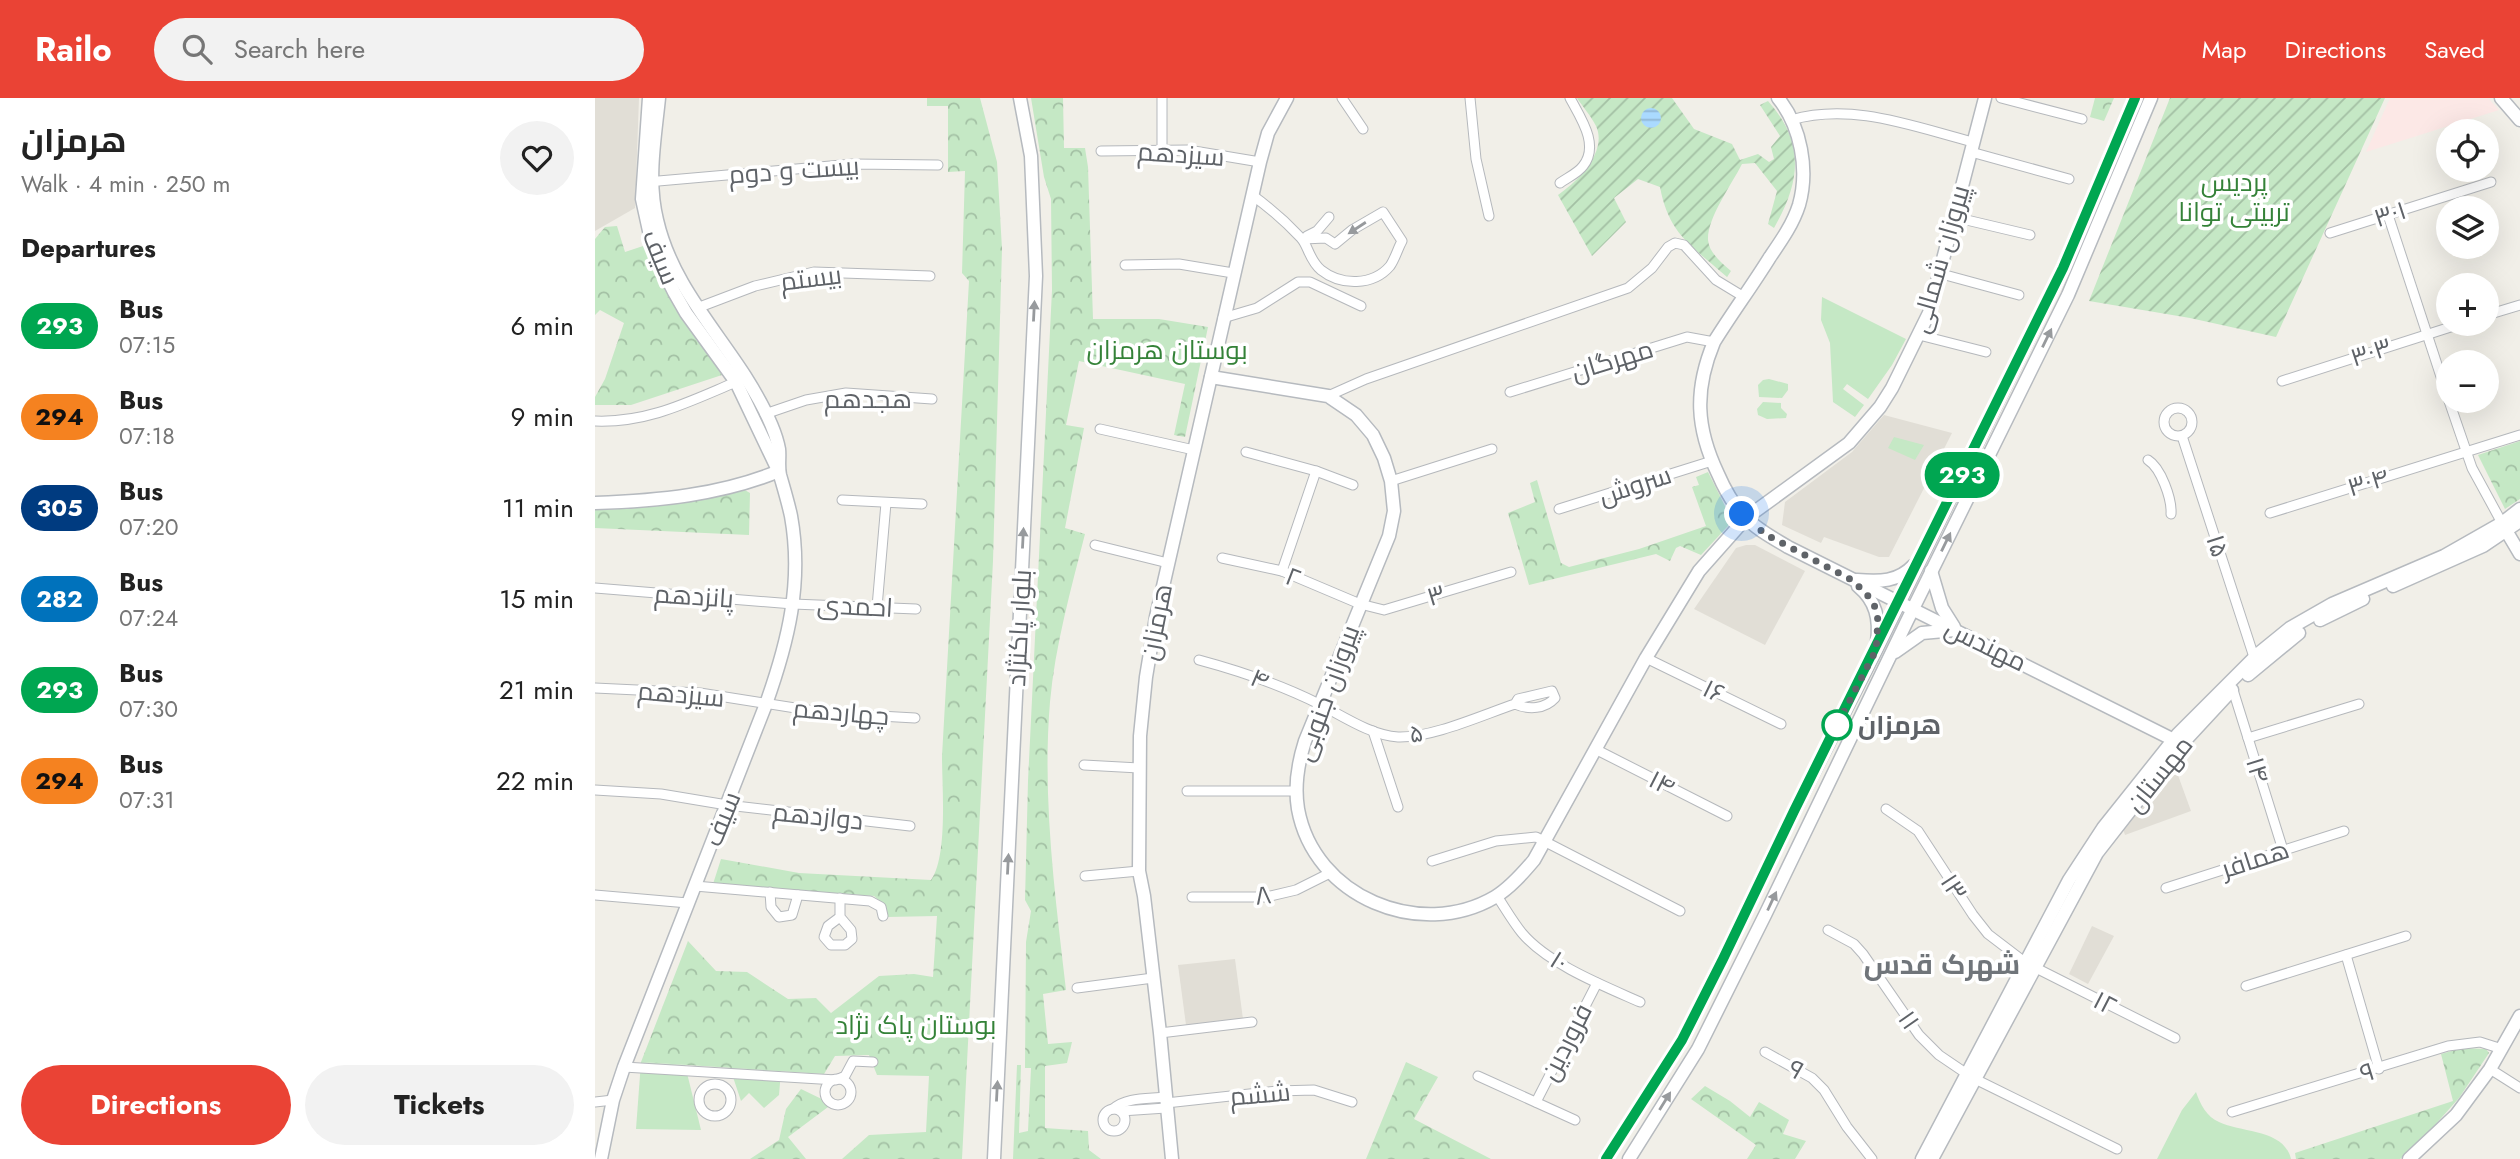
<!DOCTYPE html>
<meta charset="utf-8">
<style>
body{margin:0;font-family:Jost,Cairo,sans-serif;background:#f2f2f2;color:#222;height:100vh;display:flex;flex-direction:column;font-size:26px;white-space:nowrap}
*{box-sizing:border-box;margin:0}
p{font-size:23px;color:#767676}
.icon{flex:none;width:38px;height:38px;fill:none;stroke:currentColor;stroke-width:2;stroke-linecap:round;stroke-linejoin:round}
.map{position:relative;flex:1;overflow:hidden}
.drawer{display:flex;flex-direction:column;background:#fff;width:595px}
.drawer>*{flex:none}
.badge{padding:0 14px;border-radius:23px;font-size:24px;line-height:46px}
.fabs{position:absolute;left:1841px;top:21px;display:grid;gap:14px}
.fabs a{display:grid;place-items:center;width:63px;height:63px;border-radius:50%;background:#fff;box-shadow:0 7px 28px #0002;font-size:35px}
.you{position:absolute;width:35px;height:35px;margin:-18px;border:5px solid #fff;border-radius:50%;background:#1a73e8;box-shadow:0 0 0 10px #1a73e833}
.map>.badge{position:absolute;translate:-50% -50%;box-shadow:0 0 0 4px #fff}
h2{padding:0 21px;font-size:26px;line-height:63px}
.round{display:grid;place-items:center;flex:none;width:74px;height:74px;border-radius:37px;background:#f2f2f2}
.summary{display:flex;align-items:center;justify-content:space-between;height:119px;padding:0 21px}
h1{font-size:33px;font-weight:700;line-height:52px}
.cta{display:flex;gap:14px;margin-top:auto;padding:14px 21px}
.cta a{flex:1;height:80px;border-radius:42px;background:#ea4335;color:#fff;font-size:28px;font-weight:700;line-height:80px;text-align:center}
.cta a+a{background:#f2f2f2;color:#222}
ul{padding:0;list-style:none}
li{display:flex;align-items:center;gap:21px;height:91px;padding:0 21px}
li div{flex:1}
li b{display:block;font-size:26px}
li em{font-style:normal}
li .badge{min-width:77px;font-weight:700;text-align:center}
header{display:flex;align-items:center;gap:42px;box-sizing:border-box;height:98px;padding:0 35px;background:#ea4335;color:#fff}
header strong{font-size:33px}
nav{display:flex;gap:38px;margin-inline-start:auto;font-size:24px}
.search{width:490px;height:63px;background:#f2f2f2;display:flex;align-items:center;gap:18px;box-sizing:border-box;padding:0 24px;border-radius:38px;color:#767676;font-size:26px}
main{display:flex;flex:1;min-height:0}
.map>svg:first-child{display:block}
</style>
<header>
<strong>Railo</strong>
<div class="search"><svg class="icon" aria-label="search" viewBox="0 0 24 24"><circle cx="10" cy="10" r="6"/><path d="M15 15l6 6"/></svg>Search here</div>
<nav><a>Map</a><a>Directions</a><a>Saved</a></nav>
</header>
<main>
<section class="drawer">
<div class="summary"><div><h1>هرمزان</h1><p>Walk · 4 min · 250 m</p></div><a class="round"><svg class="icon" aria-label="heart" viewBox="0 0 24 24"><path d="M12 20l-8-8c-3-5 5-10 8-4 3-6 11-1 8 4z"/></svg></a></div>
<h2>Departures</h2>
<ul>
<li><span class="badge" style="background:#00a651;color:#fff">293</span><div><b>Bus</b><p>07:15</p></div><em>6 min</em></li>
<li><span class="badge" style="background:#f58220;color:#111">294</span><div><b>Bus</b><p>07:18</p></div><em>9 min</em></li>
<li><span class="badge" style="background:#003b80;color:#fff">305</span><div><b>Bus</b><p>07:20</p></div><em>11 min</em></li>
<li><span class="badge" style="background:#0072bc;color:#fff">282</span><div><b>Bus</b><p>07:24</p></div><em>15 min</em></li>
<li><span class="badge" style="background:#00a651;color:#fff">293</span><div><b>Bus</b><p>07:30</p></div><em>21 min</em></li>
<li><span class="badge" style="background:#f58220;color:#111">294</span><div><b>Bus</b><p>07:31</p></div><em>22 min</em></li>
</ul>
<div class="cta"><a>Directions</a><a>Tickets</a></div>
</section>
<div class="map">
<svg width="1925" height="1061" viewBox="0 0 1925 1061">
<defs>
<pattern id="park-crowns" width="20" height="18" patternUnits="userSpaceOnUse" patternTransform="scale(1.75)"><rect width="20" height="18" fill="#c5e8c5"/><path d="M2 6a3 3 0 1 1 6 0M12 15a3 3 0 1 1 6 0" fill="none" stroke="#a3c0a4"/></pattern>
<pattern id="garden-furrows" width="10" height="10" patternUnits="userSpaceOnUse" patternTransform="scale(1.75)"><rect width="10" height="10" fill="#c5e8c5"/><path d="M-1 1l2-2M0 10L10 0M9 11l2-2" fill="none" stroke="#a3c0a4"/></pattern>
<pattern id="water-rules" width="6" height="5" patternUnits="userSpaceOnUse" patternTransform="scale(1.75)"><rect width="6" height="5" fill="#aadaff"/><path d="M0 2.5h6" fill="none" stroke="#8eb4d2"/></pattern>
</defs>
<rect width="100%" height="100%" fill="#f1efe8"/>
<g fill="#e1ded6">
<path d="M0 0H44L40 110 0 133Z"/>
<path d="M1289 317 1357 335 1294 459H1284L1229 439 1226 445 1187 427 1190 404 1257 354Z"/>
<path d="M1151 447H1160L1210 473 1170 547 1099 511 1141 450Z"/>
<path d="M1580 669 1596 713 1530 737 1528 731Z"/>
<path d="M1497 828 1519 838 1493 886 1474 876Z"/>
<path d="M640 861 648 921 591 927 583 867Z"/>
</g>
<path fill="#fce8e6" d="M1795 0H1893L1904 12 1771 54Z"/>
<g fill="#c5e8c5">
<path d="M1227 199 1311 241 1297 267 1273 301 1252 286 1248 291 1269 307 1260 319 1238 304 1235 245 1226 222Z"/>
<path d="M1174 281 1193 286V292L1187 300 1164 299 1163 287 1168 282Z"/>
<path d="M1168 304 1186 305V310L1192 316 1191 320 1172 321 1163 317 1162 311Z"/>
<path d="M1299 339 1329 347 1320 362 1293 350Z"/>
<path d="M46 964 90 967 106 1032 41 1031Z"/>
<path d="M135 970 186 973 184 997 169 1010 154 995 146 1003Z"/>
<path d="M1601 994C1605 1006 1612 1019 1624 1024 1647 1035 1689 1031 1696 1061H1562L1587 1012Z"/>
</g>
<g fill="url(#park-crowns)">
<path d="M332 0H385L402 64 407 151 398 463 367 1061H247L274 1037 331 1034 334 978 282 977 274 957 240 958 229 976 46 964 93 843 121 873 152 874 193 901 221 900 236 915 284 878 319 876 338 879 342 818 292 819 288 806 279 798 118 786 126 761 204 775 336 782C353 759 347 688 347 658L374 183 367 175 370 73 353 74V8H332Z"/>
<path d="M436 0H468L469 50H490L493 69 498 221H564L613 229 590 339 579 337 590 286 484 263 471 327 489 330 470 430 490 436C476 491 460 548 455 604 447 700 460 796 471 892L448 896 453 946 477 944 472 965 450 968V1030L493 1033 494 1052 506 1061H418L422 967H426L424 1035 433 1033 436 970H430L431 844 436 813 430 802 433 683 457 192 456 101 449 79Z"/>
<path d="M1500 0H1519L1509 23 1495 19Z"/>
<path d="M22 128 30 154 51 147 80 208 127 277 36 307H0V299L10 281 29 225 5 212 0 217V141L10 129Z"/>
<path d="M1925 343V401L1910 411 1883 357Z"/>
<path d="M1113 374 1134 416 1133 428 1106 457 1085 448 1081 450 1075 463 1061 456 934 487 913 415 940 404 935 385 942 382 966 465 974 469 1044 451 1111 428 1097 389 1104 387 1101 379Z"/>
<path d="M148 391 155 395 154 437 0 430V412C51 411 99 405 148 391Z"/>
<path d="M1867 950 1891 951 1894 955 1864 1000 1823 1046 1805 1061H1701L1700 1055 1858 1003 1846 956Z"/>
<path d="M811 964 843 979 819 1021 896 1061H771Z"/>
<path d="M1110 988 1135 1003 1155 1019 1164 1004 1194 1022 1188 1036 1211 1043 1200 1061H1152L1161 1047 1096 1001Z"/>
<path d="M206 991 237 1006 193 1039 211 1061H155L184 1042 191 1011Z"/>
</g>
<g fill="url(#garden-furrows)">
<path d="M982 0H1077L1099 31 1137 46 1145 62 1163 56 1174 64 1179 61 1176 49 1185 38 1165 7 1173 3C1211 46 1205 84 1179 130L1173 126 1182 93 1160 65 1147 66C1137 86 1112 120 1113 142 1114 155 1127 165 1136 173L1132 179C1097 148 1074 137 1065 89L1043 81 1019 100 1031 124 997 158 963 97C982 84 1013 54 1001 28 996 18 988 9 982 0Z"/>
<path d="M1575 0H1790L1681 239 1595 220 1494 203Z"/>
</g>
<circle fill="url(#water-rules)" cx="1056" cy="20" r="10"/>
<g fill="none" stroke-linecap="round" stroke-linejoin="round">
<g stroke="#b5b8bc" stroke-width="11">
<g id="street">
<path d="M567 0V52"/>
<path d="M747 0 768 31"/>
<path d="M875 0 881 61 894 118"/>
<path d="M1406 0 1487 21"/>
<path d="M1196 22C1258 4 1319 29 1378 44"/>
<path d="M506 53 593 52 665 64"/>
<path d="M1376 54 1474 81"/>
<path d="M52 84 258 66 343 67"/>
<path d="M965 85C972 80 983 75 988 68 1005 47 985 19 975 0"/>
<path d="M657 97C675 110 691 124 706 140 713 147 714 162 726 172 746 188 778 188 795 168 800 161 803 150 807 143L788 114 757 132 740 146 731 140 708 141"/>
<path d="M1793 117 1853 300"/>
<path d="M1359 119 1435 137"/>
<path d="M1735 135 1896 84"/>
<path d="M712 138 722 133 734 119"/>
<path d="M530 167 584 166 638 175"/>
<path d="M1343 175 1424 197"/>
<path d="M102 210 160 188 219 174 335 178"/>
<path d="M1892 217 1925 207"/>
<path d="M628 220 662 210 703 184H715L766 208"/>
<path d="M1324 237 1391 254"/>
<path d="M1687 283 1865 226"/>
<path d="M915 294 1092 239 1119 244"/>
<path d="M733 298 771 281 1033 190 1057 170 1073 149 1080 145 1089 147 1121 182 1149 199"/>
<path d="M1854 303 1877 370 1907 425"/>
<circle cx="1583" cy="324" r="14"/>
<path d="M170 316 211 302 251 295 337 301"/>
<path d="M0 323C53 325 93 304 141 284"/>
<path d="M505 331 599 352"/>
<path d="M1587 338 1659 559"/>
<path d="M651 354 721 373 758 387"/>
<path d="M1553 362C1566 370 1577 401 1576 416"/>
<path d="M796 383 897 351"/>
<path d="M247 402 327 406"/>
<path d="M964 411 1117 363"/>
<path d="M1675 415 1925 337"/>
<path d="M500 447 573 465"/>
<path d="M627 460 687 473 765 506 789 512 916 474"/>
<path d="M687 473 721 373"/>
<path d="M0 490 198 506 321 511"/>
<path d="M282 509 291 405"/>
<path d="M1051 560 1186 626"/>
<path d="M604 562C645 573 686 587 724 606 748 618 775 637 803 639 837 640 887 617 920 606L923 601 957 593 960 600C950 611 934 612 920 606"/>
<path d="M0 590 105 595 232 615 320 620"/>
<path d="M1638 592 1688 752"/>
<path d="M778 633 803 709"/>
<path d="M1653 640 1764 606"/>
<path d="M1002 652 1132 718"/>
<path d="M489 667 544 670"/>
<path d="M0 692 66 696 132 707 315 728"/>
<path d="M592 693H702"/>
<path d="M1291 711 1323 733 1378 817 1393 836 1431 865"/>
<path d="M837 763 901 743 941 739 1085 813"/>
<path d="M490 778 544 773"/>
<path d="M100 788 275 803 286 809 288 818"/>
<path d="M1571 790 1749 733"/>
<path d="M175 794 176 809 184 819 197 817 203 797"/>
<path d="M0 797 93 805"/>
<path d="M902 798C910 810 918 824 927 835 953 866 1009 888 1045 904"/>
<path d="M597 799H671L701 792 735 775"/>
<path d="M245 819 256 832 257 841 250 847H236L229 839 233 828 245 819V800"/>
<path d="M1233 832 1259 846 1268 856 1324 937 1344 957 1372 976"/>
<path d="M1751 857 1784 971"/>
<path d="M1439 869 1580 940"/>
<path d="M1651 888 1811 838"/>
<path d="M482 890 558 880"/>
<path d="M565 935 657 924"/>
<path d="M1170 954 1217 980 1229 992 1252 1029 1277 1061"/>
<path d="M29 969 241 982 250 978 258 963 278 964"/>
<path d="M1895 971 1925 990"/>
<path d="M883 978 980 1022"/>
<path d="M1380 981 1522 1051"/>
<circle cx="243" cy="994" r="13"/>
<circle cx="120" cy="1002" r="16"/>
<path d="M0 1004 18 1002"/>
<path d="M941 1004 1002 885"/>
<path d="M571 1005 682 993 719 992 757 1004"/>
<circle cx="519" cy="1022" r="11"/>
<path d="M518 1011C531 999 553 1001 570 999"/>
<path d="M526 1013 571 1010"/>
<path d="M1637 1014 1853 948 1885 944 1907 951"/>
</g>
</g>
<g stroke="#b6babf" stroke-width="15">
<g id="secondary">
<path d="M54 0 47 101 56 142 68 172 79 194 91 215 141 284 182 370"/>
<path d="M1183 0C1206 28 1214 72 1204 107 1198 126 1186 143 1175 159 1157 188 1137 215 1119 244 1099 292 1101 330 1123 376 1129 390 1138 406 1149 418 1161 431 1178 440 1193 449L1587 646"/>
<path d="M1906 0 1925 22"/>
<path d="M616 279 733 298 761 317 778 337 789 360 796 383 799 413 794 438 710 643C703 665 699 687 703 711 719 799 825 843 900 799 915 790 928 775 939 762L1051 560 1104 473 1151 420 1254 345 1285 309 1297 290 1334 215 1390 0"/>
<path d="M0 405C62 403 126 397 184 373"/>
<path d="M1909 429 1925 456"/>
<path d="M1336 473 1347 510 1359 529"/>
<path d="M1262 482C1285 484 1303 484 1319 467"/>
<path d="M1263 488C1281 503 1285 521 1282 544"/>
<path d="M1798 488 1888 448 1925 423"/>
<path d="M1725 522 1768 501"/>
<path d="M1300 554 1327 535 1360 532"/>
<path d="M1653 577 1704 535"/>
<path d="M6 1061 18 1002 29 969 171 606C193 544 208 485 196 418 193 404 189 391 185 377 183 368 185 359 184 351 180 329 162 297 150 278 117 227 76 183 62 122 52 82 60 40 64 0"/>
<path d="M399 1061 441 178 436 58 425 0"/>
<path d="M577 1061 565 935 549 798 544 773 545 638 551 579 561 519 665 64 673 35 692 0"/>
<path d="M1011 1061 1087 942 1128 861 1199 713 1281 552 1468 170 1540 0"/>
<path d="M1034 1061 1103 951 1170 817 1312 523 1473 197 1556 0"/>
<path d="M1327 1061 1474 782 1508 730 1583 636 1663 556 1695 530 1737 506 1849 458 1907 425 1925 411"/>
<path d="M1337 1061 1502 755 1587 646 1637 592"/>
<path d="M1814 1061 1861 1017 1895 971 1925 918"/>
</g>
</g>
<use href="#street" stroke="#fff" stroke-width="9"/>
<use href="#secondary" stroke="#fff" stroke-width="12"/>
</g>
<defs><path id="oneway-solid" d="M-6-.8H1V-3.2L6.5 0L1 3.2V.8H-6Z" transform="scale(1.75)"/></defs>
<g fill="#979a9d">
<use href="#oneway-solid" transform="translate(762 130) rotate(147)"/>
<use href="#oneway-solid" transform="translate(439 213) rotate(-87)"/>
<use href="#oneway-solid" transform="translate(1452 240) rotate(-64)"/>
<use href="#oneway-solid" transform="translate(428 440) rotate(-87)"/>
<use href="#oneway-solid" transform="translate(1351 444) rotate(-64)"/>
<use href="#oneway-solid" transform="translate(413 766) rotate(-87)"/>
<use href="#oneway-solid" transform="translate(1177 803) rotate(-65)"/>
<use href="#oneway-solid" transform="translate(402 993) rotate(-87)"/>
<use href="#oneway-solid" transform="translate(1070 1003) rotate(-58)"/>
</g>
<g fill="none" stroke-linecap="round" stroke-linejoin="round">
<g stroke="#fff" stroke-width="16">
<path id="line" d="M1011 1061 1087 942 1128 861 1199 713 1468 170 1540 0"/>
</g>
<use href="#line" stroke="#00a651" stroke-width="10"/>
<path stroke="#5f6368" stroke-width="7" stroke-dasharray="0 12.6" d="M1147 416 1170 436 1255 481 1270 494 1279 506 1283 522 1281 552 1242 627"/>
</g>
<circle fill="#fff" stroke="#00a651" stroke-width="3.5" cx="1242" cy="627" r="14"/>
<g text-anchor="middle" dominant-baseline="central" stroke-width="7" stroke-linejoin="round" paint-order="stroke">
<g font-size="26" fill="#5f6368" stroke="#fff">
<text transform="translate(586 56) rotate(4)">سیزدهم</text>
<text transform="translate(199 72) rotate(-4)">بیست و دوم</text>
<text transform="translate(1795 116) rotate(-18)">۳۰۱</text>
<text transform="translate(66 159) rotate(68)">سیف</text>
<text transform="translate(1345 161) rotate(-74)">پیروزان شمالی</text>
<text transform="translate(216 180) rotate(-7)">بیستم</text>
<text transform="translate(1776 254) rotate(-18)">۳۰۳</text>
<text transform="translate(1017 262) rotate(-17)">مهرگان</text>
<text x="273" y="301">هجدهم</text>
<text transform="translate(1773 384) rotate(-17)">۳۰۴</text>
<text transform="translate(1040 387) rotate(-18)">سروش</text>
<text transform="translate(1623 448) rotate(72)">۱۵</text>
<text transform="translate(698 479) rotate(21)">۲</text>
<text transform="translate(841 497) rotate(-17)">۳</text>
<text transform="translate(99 498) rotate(4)">پانزدهم</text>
<text transform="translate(260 508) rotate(3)">احمدی</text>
<text transform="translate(561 524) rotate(-79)">هرمزان</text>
<text transform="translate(424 530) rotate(-87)">بلوار پاکنژاد</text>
<text transform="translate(1391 547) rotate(26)">مهندس</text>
<text transform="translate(665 581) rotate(23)">۴</text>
<text transform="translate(1119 593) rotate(26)">۱۶</text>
<text transform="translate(732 595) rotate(-70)">پیروزان جنوبی</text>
<text transform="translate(86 596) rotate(5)">سیزدهم</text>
<text transform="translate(246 614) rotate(5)">چهاردهم</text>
<text transform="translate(821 635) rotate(-9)">۵</text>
<text transform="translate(1663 672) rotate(73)">۱۴</text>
<text transform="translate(1564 676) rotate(-51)">مهستان</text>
<text transform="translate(1067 685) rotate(27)">۱۴</text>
<text transform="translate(223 718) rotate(6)">دوازدهم</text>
<text transform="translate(127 721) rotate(-68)">سیف</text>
<text transform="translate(1660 761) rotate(-18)">همافر</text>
<text transform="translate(1359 789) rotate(57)">۱۳</text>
<text transform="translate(668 797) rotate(-6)">۸</text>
<text transform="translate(964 863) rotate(32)">۱۰</text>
<text transform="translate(1510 905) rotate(27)">۱۲</text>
<text transform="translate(1314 922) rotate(55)">۱۱</text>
<text transform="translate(971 944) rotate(-63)">فروردین</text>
<text transform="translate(1201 971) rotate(30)">۹</text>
<text transform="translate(1772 974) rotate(-17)">۹</text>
<text transform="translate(665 996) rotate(-5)">ششم</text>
</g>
<g font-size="26" fill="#348238" stroke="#fff">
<text x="1639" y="84">پردیس<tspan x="1639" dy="30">تربیتی توانا</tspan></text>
<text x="572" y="252">بوستان هرمزان</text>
<text x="321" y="927">بوستان پاک نژاد</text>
</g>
<g font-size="26" font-weight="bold" fill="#5f6368" stroke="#fff" text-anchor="start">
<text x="1263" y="627">هرمزان</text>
</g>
<g font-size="28" font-weight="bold" fill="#70757a" stroke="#fff">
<text x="1347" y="866">شهرک قدس</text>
</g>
</g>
</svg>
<div class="fabs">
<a><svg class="icon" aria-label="locate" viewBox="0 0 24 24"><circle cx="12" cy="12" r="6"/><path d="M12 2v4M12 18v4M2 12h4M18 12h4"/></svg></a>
<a><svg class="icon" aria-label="layers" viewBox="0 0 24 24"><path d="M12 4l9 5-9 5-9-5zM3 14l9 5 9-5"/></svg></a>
<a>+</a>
<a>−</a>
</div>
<div class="you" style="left:1147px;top:416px"></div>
<b class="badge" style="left:1367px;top:377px;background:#00a651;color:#fff">293</b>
</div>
</main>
